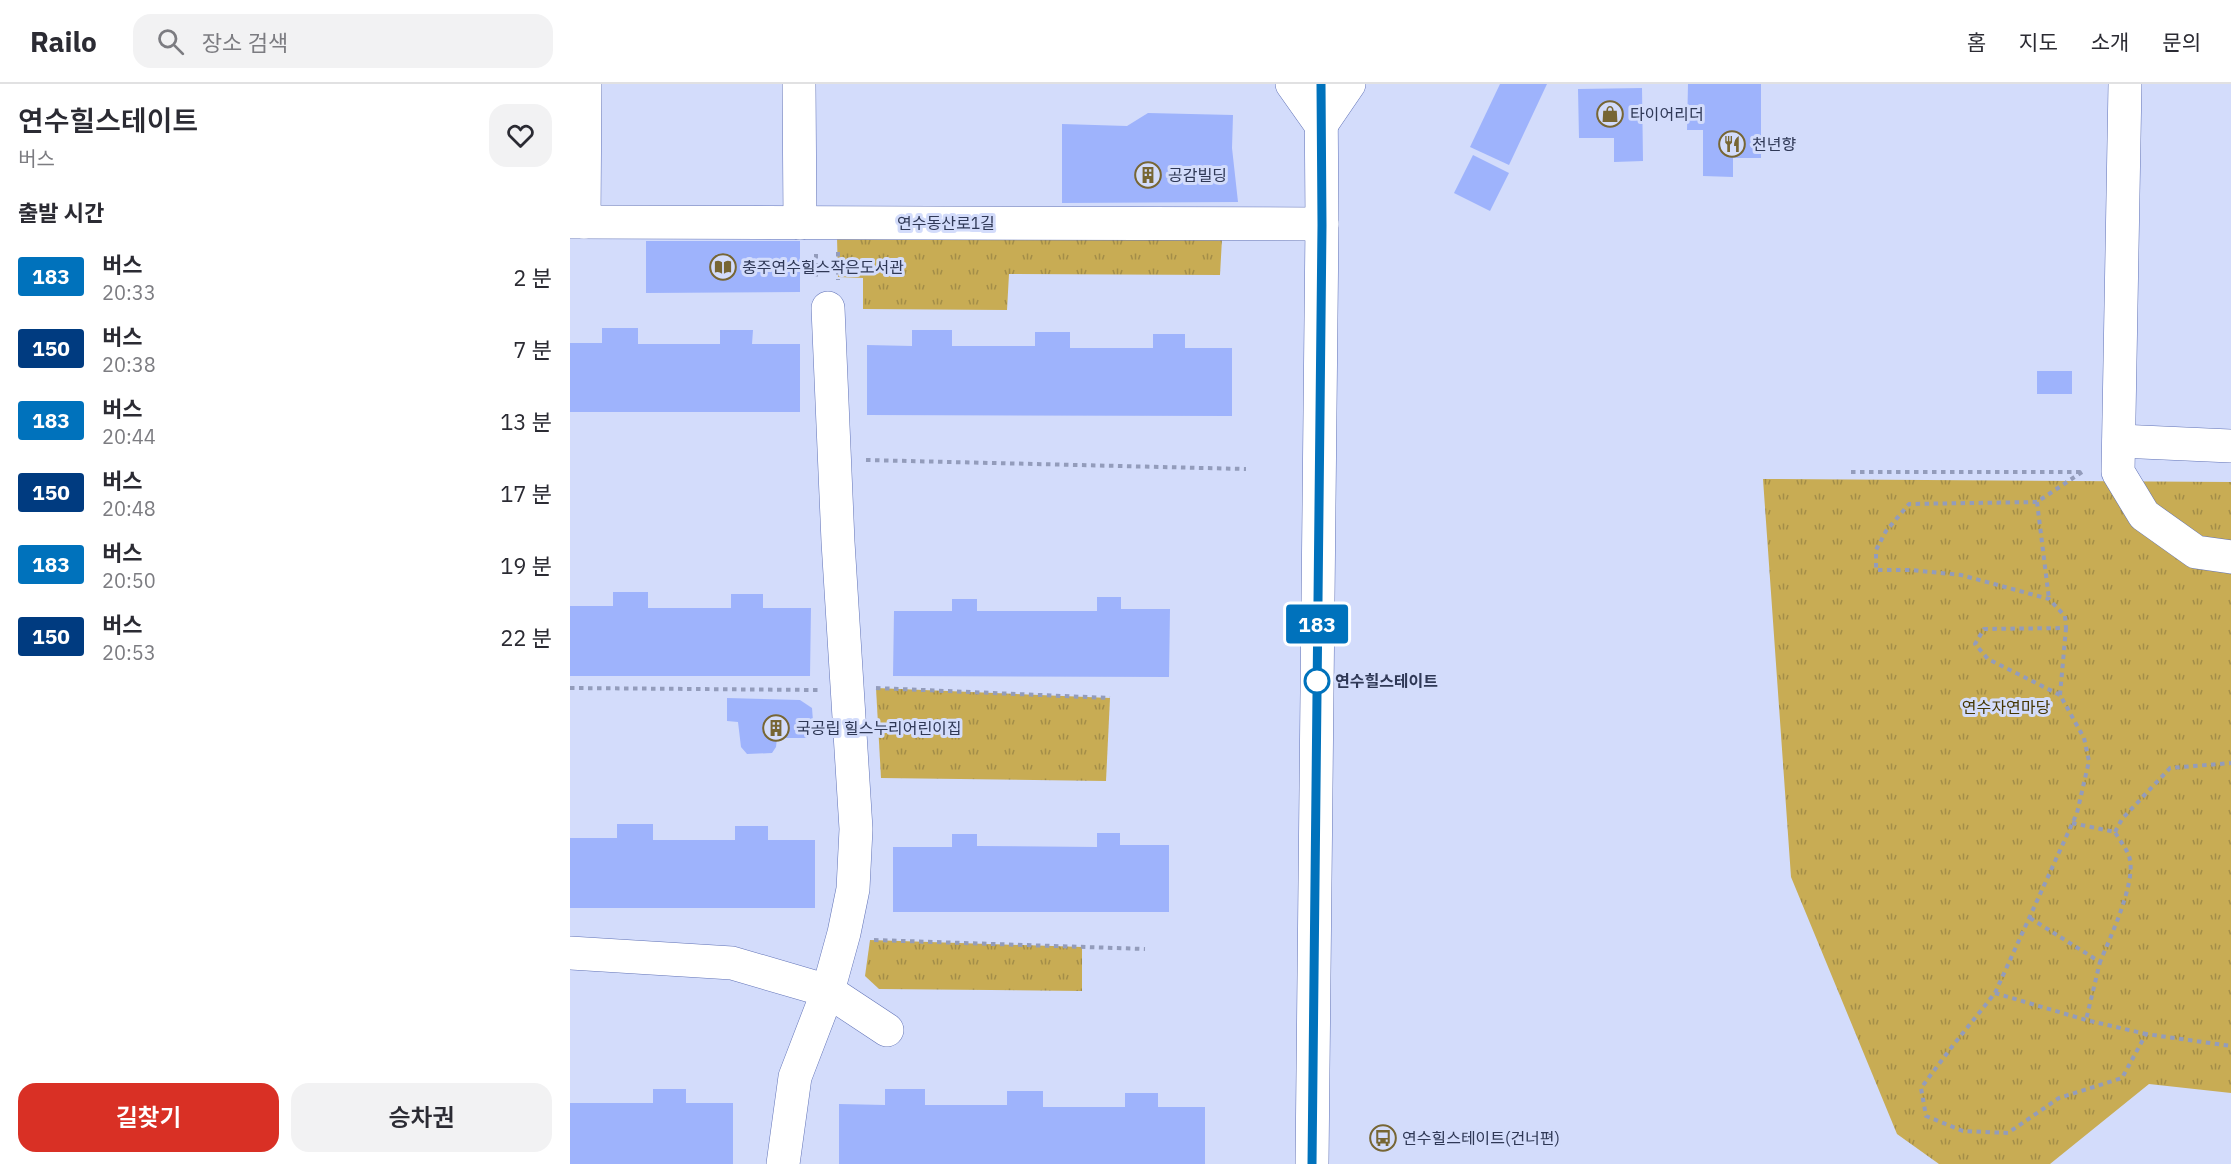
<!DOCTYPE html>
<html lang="ko">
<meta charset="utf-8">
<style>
body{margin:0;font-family:"IBM Plex Sans","Noto Sans KR",sans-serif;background:#f2f2f3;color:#2b2b33;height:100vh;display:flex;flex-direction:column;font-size:22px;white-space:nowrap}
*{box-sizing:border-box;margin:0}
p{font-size:20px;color:#7c7c81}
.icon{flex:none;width:33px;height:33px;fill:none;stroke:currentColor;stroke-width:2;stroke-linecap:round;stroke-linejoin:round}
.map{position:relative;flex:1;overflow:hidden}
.details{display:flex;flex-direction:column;background:#fff;width:570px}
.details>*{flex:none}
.badge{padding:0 12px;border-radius:4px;font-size:21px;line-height:39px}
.map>.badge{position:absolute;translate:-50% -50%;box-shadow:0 0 0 3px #fff}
h2{padding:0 18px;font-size:22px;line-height:54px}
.round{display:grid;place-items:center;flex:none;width:63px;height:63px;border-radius:18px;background:#f2f2f3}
.head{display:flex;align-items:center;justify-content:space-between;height:102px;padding:0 18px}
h1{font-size:28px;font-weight:600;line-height:45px}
.primary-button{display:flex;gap:12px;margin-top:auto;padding:12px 18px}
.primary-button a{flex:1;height:69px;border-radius:18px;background:#d93025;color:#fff;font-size:24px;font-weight:600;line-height:69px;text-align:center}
.primary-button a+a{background:#f2f2f3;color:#2b2b33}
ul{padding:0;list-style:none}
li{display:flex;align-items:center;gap:18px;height:72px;padding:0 18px}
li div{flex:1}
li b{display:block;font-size:22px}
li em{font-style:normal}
li .badge{min-width:66px;font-weight:700;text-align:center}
header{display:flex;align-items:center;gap:36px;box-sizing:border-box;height:84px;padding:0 30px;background:#fff;border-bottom:2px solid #e1e1e2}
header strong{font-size:28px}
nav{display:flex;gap:33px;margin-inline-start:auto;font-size:21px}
.search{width:420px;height:54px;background:#f2f2f3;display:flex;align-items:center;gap:15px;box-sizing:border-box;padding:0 21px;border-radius:18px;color:#7c7c81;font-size:22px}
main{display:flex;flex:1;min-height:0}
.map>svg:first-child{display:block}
</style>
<header>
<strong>Railo</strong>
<div class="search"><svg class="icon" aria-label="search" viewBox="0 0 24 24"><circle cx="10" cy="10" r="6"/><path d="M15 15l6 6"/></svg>장소 검색</div>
<nav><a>홈</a><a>지도</a><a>소개</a><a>문의</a></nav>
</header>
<main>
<section class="details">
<div class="head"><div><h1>연수힐스테이트</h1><p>버스</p></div><a class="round"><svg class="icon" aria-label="heart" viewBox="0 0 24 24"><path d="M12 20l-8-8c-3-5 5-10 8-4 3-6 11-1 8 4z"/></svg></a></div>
<h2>출발 시간</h2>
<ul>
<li><span class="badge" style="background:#0072bc;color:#fff">183</span><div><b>버스</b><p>20:33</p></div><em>2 분</em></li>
<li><span class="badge" style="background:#003b80;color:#fff">150</span><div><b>버스</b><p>20:38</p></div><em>7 분</em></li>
<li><span class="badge" style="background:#0072bc;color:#fff">183</span><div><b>버스</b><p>20:44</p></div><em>13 분</em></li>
<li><span class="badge" style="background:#003b80;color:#fff">150</span><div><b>버스</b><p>20:48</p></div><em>17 분</em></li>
<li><span class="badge" style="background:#0072bc;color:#fff">183</span><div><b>버스</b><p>20:50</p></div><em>19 분</em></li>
<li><span class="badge" style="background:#003b80;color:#fff">150</span><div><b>버스</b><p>20:53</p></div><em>22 분</em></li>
</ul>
<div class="primary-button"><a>길찾기</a><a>승차권</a></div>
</section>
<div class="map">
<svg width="1661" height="1080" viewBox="0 0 1661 1080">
<defs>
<pattern id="grass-tufts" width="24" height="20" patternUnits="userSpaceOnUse" patternTransform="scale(1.5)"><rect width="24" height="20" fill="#c8ac54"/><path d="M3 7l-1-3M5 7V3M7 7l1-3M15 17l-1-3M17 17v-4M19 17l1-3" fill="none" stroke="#a38d48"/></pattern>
</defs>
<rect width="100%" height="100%" fill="#d3dcfb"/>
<g fill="url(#grass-tufts)">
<path d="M267 153 652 155 650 191 439 190 437 226 293 225V194L268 193Z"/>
<path d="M1193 395 1661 398V1009L1579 1000 1480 1080H1369L1327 1050 1221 793Z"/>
<path d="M306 604 540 614 536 697 311 694Z"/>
<path d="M300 856 512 863V907L309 905 295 892Z"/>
</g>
<g fill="#9eb3fc">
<path d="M930 0H977L939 81 900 63Z"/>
<path d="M1118 0H1191V74H1163V93L1133 92V46H1117Z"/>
<path d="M1072 4 1073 77 1044 78V54H1009L1008 5Z"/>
<path d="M578 29 663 31 662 64 668 118 492 119V40L557 42Z"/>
<path d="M903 71 939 89 920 127 884 109Z"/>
<path d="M76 157H230V208L76 209Z"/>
<path d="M32 244H68V260H150V246H183L182 260H230V328H0V259H32Z"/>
<path d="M342 246H382V262H465V248H500V264H583V250H615V264H662V332L297 331V261L342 262Z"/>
<rect x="1467" y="287" width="35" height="23"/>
<path d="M43 508H78V524H161V510H193V524H241L240 592H0V522H43Z"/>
<path d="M527 513H551V525H600L599 593 323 592 324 527H382V515H407V527H527Z"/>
<path d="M157 614 230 616 242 624 244 650 236 654H207L206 663 202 669 177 670 171 663 168 638 157 637Z"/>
<path d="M47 740H83V756H165V742H198V756H245V824H0V754H47Z"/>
<path d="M527 749H550V761H599V828H323V763H382V750H407V762L527 763Z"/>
<path d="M83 1005H116V1019H163V1080H0V1019H83Z"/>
<path d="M315 1005H355V1021H437V1007H473V1023H555V1009H588V1023H635V1080H269V1020L315 1021Z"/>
</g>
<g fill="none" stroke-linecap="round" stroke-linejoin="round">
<g stroke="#6072b7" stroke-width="34">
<g id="minor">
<path d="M229 0 230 139"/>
<path d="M722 0 751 41 779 0"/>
<path d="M1555 0 1548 388 1574 431 1626 468 1661 473"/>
<path d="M0 138 752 140"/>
<path d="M14 138 15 0"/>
<path d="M1549 357 1661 362"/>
<path d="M0 869 162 879 258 907 317 946"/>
<path d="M213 1080 225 993 258 907 274 849 283 805 286 745 268 458 258 224"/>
<path d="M742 1080 752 140 751 0"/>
</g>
</g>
<g stroke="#939cbb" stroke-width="4" stroke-dasharray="4.5 4.5" stroke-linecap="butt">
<path d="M268 168V196"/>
<path d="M246 170V196"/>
<path d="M296 376 676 385"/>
<path d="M1281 388H1511"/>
<path d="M1512 388 1467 418 1339 420 1316 447 1306 466V486H1341L1391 491 1479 515 1495 532 1496 544 1414 545 1405 560 1418 575 1490 611 1514 654 1519 677 1507 729 1425 909 1384 960 1351 1004 1356 1032 1393 1047 1438 1049 1489 1014 1552 994 1576 950 1661 962"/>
<path d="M1467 418 1479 515"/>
<path d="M0 604 248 606"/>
<path d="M306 604 540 614"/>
<path d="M1490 611 1496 544"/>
<path d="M1502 739 1545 748C1549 756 1559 767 1560 776 1565 801 1540 854 1530 878"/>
<path d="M1545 748 1552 735 1600 684 1661 679"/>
<path d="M1460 834 1530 878 1516 936"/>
<path d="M304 856 575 865"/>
<path d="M1425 909 1516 936 1576 950"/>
</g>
<use href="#minor" stroke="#fff" stroke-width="33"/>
</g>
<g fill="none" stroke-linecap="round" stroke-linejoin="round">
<g stroke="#fff" stroke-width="14">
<path id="line" d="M742 1080 752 141 751 0"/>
</g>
<use href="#line" stroke="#0072bc" stroke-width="9"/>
</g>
<defs>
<g id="shop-ring" transform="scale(1.35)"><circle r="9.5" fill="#d3dcfb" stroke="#776634" stroke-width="1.5"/><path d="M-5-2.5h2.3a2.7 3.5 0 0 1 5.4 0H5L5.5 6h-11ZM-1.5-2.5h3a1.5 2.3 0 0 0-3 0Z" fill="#776634"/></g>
<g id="restaurant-ring" transform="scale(1.35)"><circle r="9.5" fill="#d3dcfb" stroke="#776634" stroke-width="1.5"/><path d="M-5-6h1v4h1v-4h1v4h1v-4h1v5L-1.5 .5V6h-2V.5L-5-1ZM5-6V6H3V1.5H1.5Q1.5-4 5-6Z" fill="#776634"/></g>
<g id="building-ring" transform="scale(1.35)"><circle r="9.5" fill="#d3dcfb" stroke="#776634" stroke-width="1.5"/><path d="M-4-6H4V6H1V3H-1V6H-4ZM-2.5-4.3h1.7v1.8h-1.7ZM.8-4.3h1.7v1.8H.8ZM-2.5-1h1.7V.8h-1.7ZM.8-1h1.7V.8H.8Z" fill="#776634"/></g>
<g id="library-ring" transform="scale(1.35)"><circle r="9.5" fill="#d3dcfb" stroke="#776634" stroke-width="1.5"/><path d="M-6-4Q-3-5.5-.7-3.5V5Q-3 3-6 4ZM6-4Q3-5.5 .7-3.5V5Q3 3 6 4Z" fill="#776634"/></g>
<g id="bus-ring" transform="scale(1.35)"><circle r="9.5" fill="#d3dcfb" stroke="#776634" stroke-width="1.5"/><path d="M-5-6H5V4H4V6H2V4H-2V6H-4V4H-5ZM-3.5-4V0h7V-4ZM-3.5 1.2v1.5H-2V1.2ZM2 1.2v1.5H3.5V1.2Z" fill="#776634"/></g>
</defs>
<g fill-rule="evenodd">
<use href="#shop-ring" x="1040" y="30"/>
<use href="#restaurant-ring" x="1162" y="60"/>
<use href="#building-ring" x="578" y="91"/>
<use href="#library-ring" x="153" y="183"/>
<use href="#building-ring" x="206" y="644"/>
<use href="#bus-ring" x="813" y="1054"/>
</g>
<circle fill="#fff" stroke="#0072bc" stroke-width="3" cx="747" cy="597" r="12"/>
<g text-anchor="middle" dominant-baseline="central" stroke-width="6" stroke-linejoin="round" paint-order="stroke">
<g font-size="16" fill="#2f3856" stroke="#d3dcfb" text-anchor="start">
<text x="1060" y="30">타이어리더</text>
<text x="1182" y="60">천년향</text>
<text x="598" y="91">공감빌딩</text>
<text x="172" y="183">충주연수힐스작은도서관</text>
<text x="226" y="644">국공립 힐스누리어린이집</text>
<text x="832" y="1054">연수힐스테이트(건너편)</text>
</g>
<g font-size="16" fill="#2f3856" stroke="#d3dcfb">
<text x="376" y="139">연수동산로1길</text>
</g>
<g font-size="16" font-weight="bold" fill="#2f3856" stroke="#d3dcfb" text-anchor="start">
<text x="765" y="597">연수힐스테이트</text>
</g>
<g font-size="16" fill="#453703" stroke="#d3dcfb">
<text x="1436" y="623">연수자연마당</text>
</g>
</g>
</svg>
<b class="badge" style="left:747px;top:540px;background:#0072bc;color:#fff">183</b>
</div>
</main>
